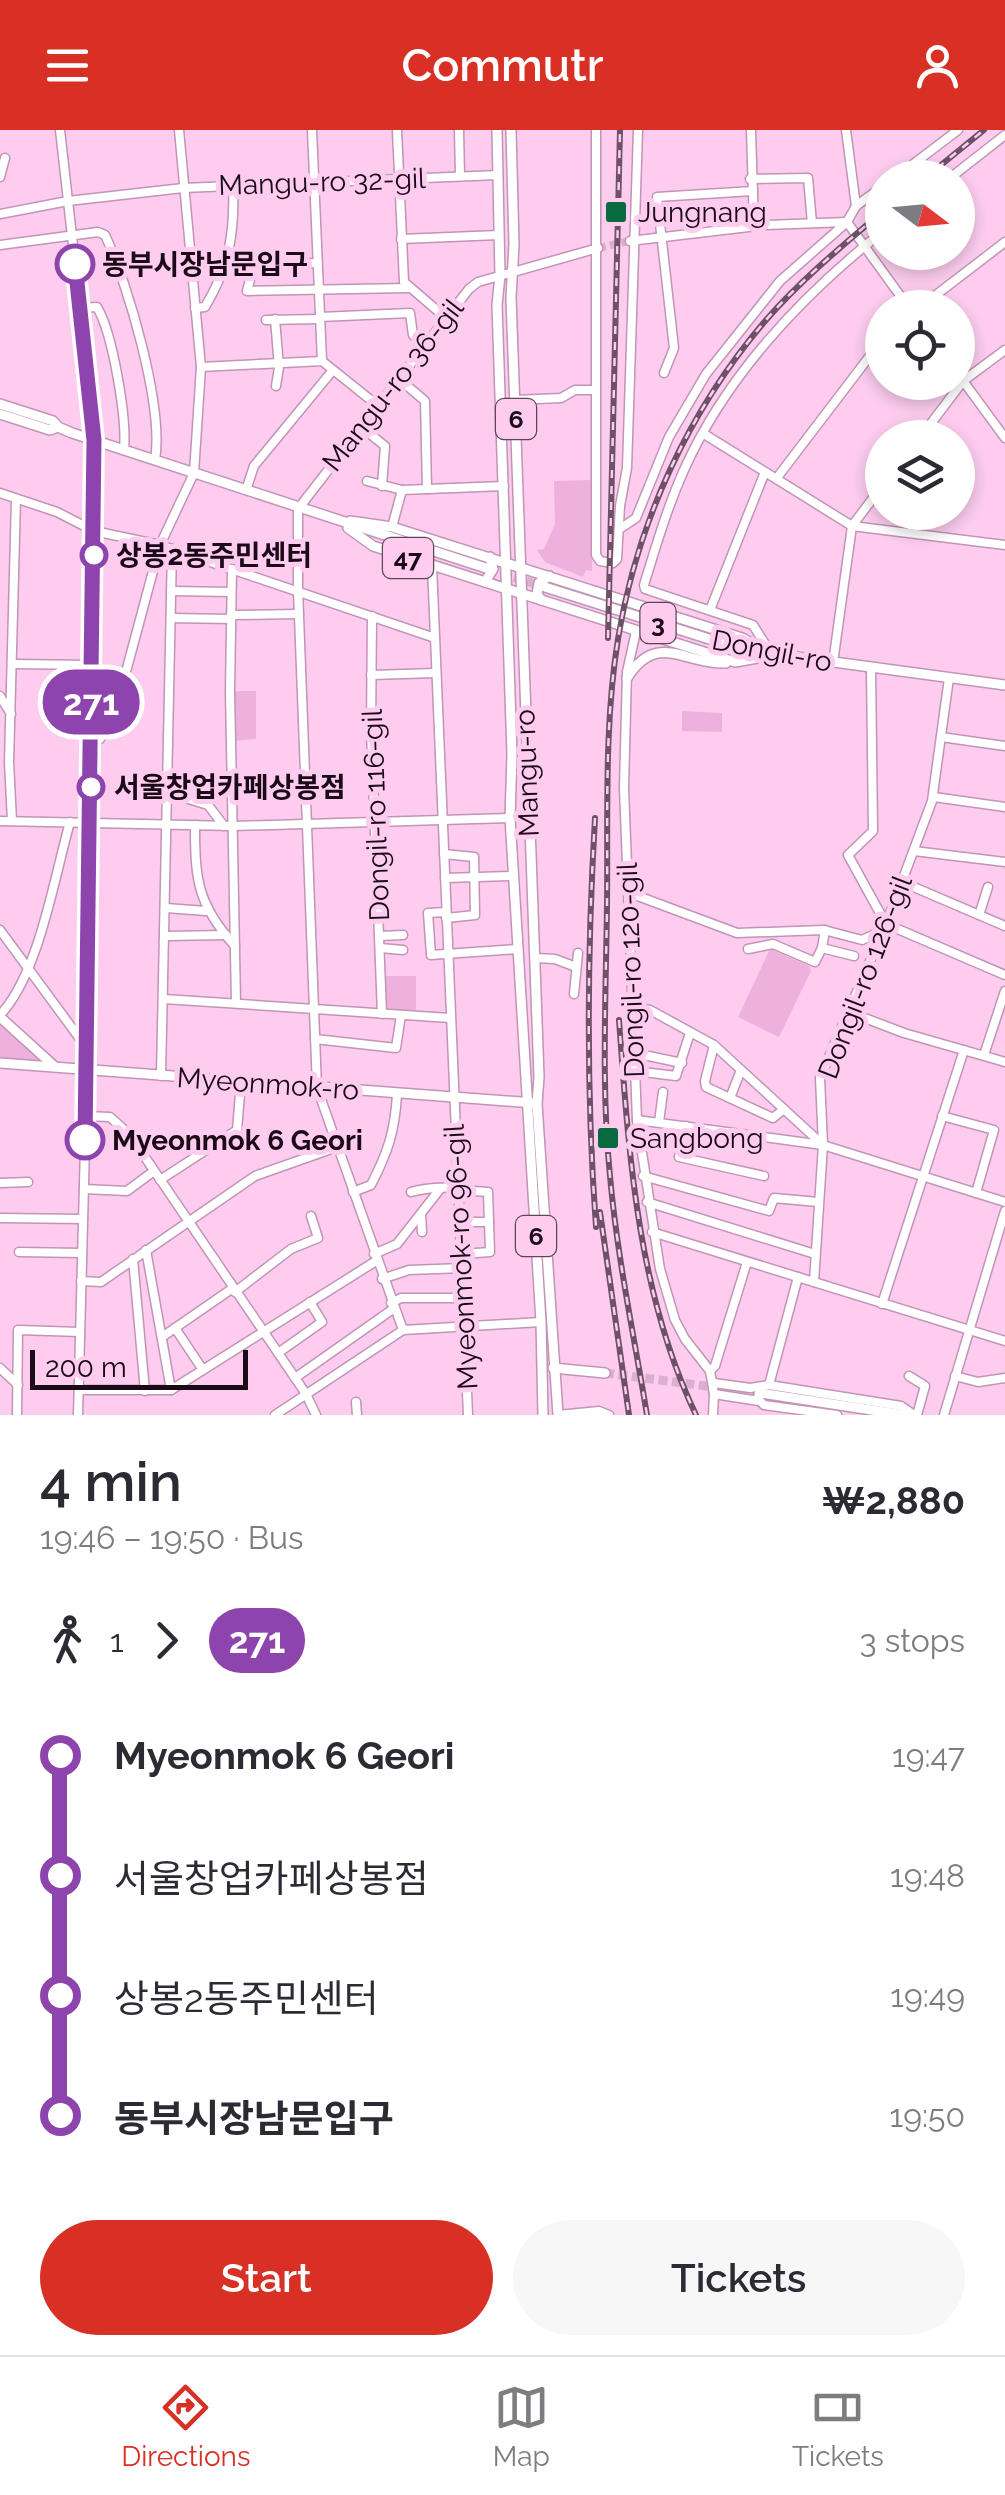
<!DOCTYPE html>
<meta charset="utf-8">
<style>
body{margin:0;font-family:Raleway,"Noto Sans KR",sans-serif;background:#f7f7f7;color:#2b2b33;height:100vh;display:flex;flex-direction:column;font-size:38px;white-space:nowrap}
*{box-sizing:border-box;margin:0}
p{font-size:32px;color:#7c7c81}
.icon{flex:none;width:55px;height:55px;fill:none;stroke:currentColor;stroke-width:2;stroke-linecap:round;stroke-linejoin:round}
.map{position:relative;height:1285px;overflow:hidden}
.drawer{display:flex;flex-direction:column;background:#fff;flex:1}
.drawer>*{flex:none}
.badge{padding:0 20px;border-radius:32px;font-size:35px;line-height:65px}
.needle{width:65px;rotate:106deg}
.controls{position:absolute;left:865px;top:30px;display:grid;gap:20px}
.controls a{display:grid;place-items:center;width:110px;height:110px;border-radius:50%;background:#fff;box-shadow:0 5px 15px #0003;font-size:50px}
.scale{position:absolute;left:30px;bottom:25px;width:218px;box-sizing:border-box;padding-left:10px;border:5px solid #1b0a17;border-top:0;font-size:28px;line-height:35px;white-space:nowrap;color:#1b0a17;-webkit-text-stroke:8px #fdccef;paint-order:stroke}
.map>.badge{position:absolute;translate:-50% -50%;box-shadow:0 0 0 5px #fff}
.legs{display:flex;align-items:center;gap:15px;height:110px;padding:0 40px;font-size:32px}
.legs p{margin-inline-start:auto}
.overview{display:flex;align-items:center;justify-content:space-between;height:170px;padding:0 40px}
h1{font-size:55px;font-weight:600;line-height:75px}
.action{display:flex;gap:20px;margin-top:auto;padding:20px 40px}
.action a{flex:1;height:115px;border-radius:60px;background:#d93025;color:#fff;font-size:40px;font-weight:600;line-height:115px;text-align:center}
.action a+a{background:#f7f7f7;color:#2b2b33}
ul{padding:0 40px;list-style:none}
li{display:flex;align-items:center;gap:35px;height:120px;font-size:38px}
li i{display:grid;place-items:center;width:15px;height:100%;margin:0 12px;background:currentColor}
li i::after{content:'';width:25px;height:25px;margin:-12px;border:8px solid;border-radius:50%;background:#fff}
li p{margin-inline-start:auto}
li:first-child i{background:linear-gradient(#0000 50%,currentColor 0)}
li:last-child i{background:linear-gradient(currentColor 50%,#0000 0)}
header{display:flex;justify-content:space-between;align-items:center;height:130px;padding:0 40px;background:#d93025;color:#fff;font-size:45px;font-weight:600}
.dock{display:flex;justify-content:space-around;align-items:center;height:140px;border-top:2px solid #e1e1e2;background:#fff;font-size:28px;color:#7c7c81}
.dock a{display:grid;justify-items:center;gap:5px}
.dock .on{color:#d93025}
.map>svg:first-child{display:block}
</style>
<header><svg class="icon" aria-label="menu" viewBox="0 0 24 24"><path d="M4 6h16M4 12h16M4 18h16"/></svg>Commutr<svg class="icon" aria-label="person" viewBox="0 0 24 24"><circle cx="12" cy="8" r="4"/><path d="M4 21q1-7 8-7t8 7"/></svg></header>
<div class="map">
<svg width="1005" height="1285" viewBox="0 0 1005 1285">
<rect width="100%" height="100%" fill="#fdccef"/>
<g fill="#eeb1dd">
<path d="M592 350V441L586 440 583 447 545 432 537 420 544 419 555 394 554 351Z"/>
<path d="M230 561H256V609L231 611Z"/>
<path d="M682 581 722 583V602L682 601Z"/>
<path d="M770 819 809 836 811 841 779 907 738 887Z"/>
<path d="M385 846H416V884L384 882Z"/>
<path d="M0 887 54 936 0 933Z"/>
</g>
<g fill="none" stroke-linecap="round" stroke-linejoin="round">
<path stroke="#dbafcf" stroke-width="8" stroke-dasharray="8 4" stroke-linecap="butt" d="M598 118 630 111"/>
<g stroke="#dbafcf" stroke-width="9" stroke-dasharray="9 4.5" stroke-linecap="butt">
<path d="M488 439 545 457"/>
<path d="M605 1243 760 1263"/>
</g>
<g stroke="#c294b5" stroke-width="11">
<g id="minor">
<path d="M60 0 95 310 87 939 78 1285"/>
<path d="M312 0 322 231"/>
<path d="M397 0 404 152 446 188"/>
<path d="M459 0 460 46"/>
<path d="M596 0V425L600 431 613 433 617 429 620 376 627 338 638 0"/>
<path d="M751 0 754 96"/>
<path d="M846 0 856 76"/>
<path d="M0 47 5 28"/>
<path d="M895 48 958 0"/>
<path d="M950 48 1005 5"/>
<path d="M750 49 808 48 812 93"/>
<path d="M0 84 68 71 183 58 498 45"/>
<path d="M401 109 499 105"/>
<path d="M630 111 766 95 847 92 909 178"/>
<path d="M0 115 98 102 105 105C128 154 164 277 155 330"/>
<path d="M317 133 254 135 247 161 408 158"/>
<path d="M80 178 97 177C113 204 127 289 124 320"/>
<path d="M195 178 205 177C229 137 235 102 233 56"/>
<path d="M919 178 1005 112"/>
<path d="M320 187 410 183 413 205 424 215"/>
<path d="M275 189 279 237 276 256"/>
<path d="M266 190 320 189"/>
<path d="M201 237 322 231 377 275"/>
<path d="M664 243 674 218 657 67 753 61"/>
<path d="M958 244 1005 308"/>
<path d="M398 248 425 271 427 359"/>
<path d="M515 270 561 268 575 260H595"/>
<path d="M360 296 385 316 382 356"/>
<path d="M704 304 852 396 1005 415"/>
<path d="M920 308 963 251 1005 220"/>
<path d="M776 349 882 210"/>
<path d="M367 351 402 360"/>
<path d="M246 360 254 336 333 240"/>
<path d="M0 363 57 382 94 401 160 415 435 508"/>
<path d="M392 397 402 360 504 356"/>
<path d="M621 398 636 388 669 307 706 244 780 151 847 92 856 76 882 57"/>
<path d="M432 436 468 1285"/>
<path d="M232 439 230 561 236 873"/>
<path d="M171 461 231 462"/>
<path d="M710 480 765 342"/>
<path d="M231 485 299 484"/>
<path d="M372 486 371 601 382 884"/>
<path d="M171 488 231 489"/>
<path d="M636 501 627 542 624 658 637 990 660 1139 675 1190 685 1209 710 1241 714 1264 713 1285"/>
<path d="M770 522 753 495 645 459 644 455C656 416 667 378 684 340 726 246 803 165 882 102"/>
<path d="M833 533 852 396 882 356"/>
<path d="M13 534 92 535"/>
<path d="M871 538 873 701 848 725 886 794 1005 845"/>
<path d="M371 545 436 543"/>
<path d="M0 566 11 584"/>
<path d="M941 607 1005 616"/>
<path d="M90 613 100 609 127 538 160 415 194 343 201 237 179 0"/>
<path d="M169 663 208 675 224 696"/>
<path d="M934 667 1005 677"/>
<path d="M0 691 234 696 510 688"/>
<path d="M12 691 9 632 16 369"/>
<path d="M195 695C195 749 197 774 235 816"/>
<path d="M914 721 1005 732"/>
<path d="M444 724 474 727 475 785 446 788"/>
<path d="M445 748 512 746"/>
<path d="M902 752 1005 796"/>
<path d="M627 762 737 803 824 800 862 810 882 801"/>
<path d="M166 778 206 781"/>
<path d="M446 782 428 783 431 825 517 819"/>
<path d="M979 785 988 757"/>
<path d="M0 800 86 917"/>
<path d="M165 806 226 805"/>
<path d="M380 806 403 805"/>
<path d="M380 818 403 820"/>
<path d="M822 818 854 826"/>
<path d="M748 819 773 814 815 832 822 818 825 800"/>
<path d="M535 828 555 829 576 837"/>
<path d="M574 864 578 823"/>
<path d="M164 869 450 888"/>
<path d="M632 877 650 880 714 915 823 1015"/>
<path d="M849 882 904 903 1005 932"/>
<path d="M0 885C39 844 54 748 70 692"/>
<path d="M315 909 396 918 401 885"/>
<path d="M714 915 705 951 706 957 773 988 784 979"/>
<path d="M634 923 682 933"/>
<path d="M984 925 1005 861"/>
<path d="M635 941 676 946 690 903"/>
<path d="M161 946 172 419"/>
<path d="M730 968 741 940"/>
<path d="M85 986 110 987 130 1005 306 1264 316 1285"/>
<path d="M942 986 994 1000 976 1063"/>
<path d="M637 990 823 1015 1005 1072"/>
<path d="M659 992 663 962"/>
<path d="M686 996 679 1027 764 1046"/>
<path d="M643 1046 769 1081 774 1068 818 1072"/>
<path d="M160 1050 237 1000 241 952"/>
<path d="M0 1053 28 1052"/>
<path d="M84 1059 127 1061 154 1041"/>
<path d="M459 1060 488 1062 490 1122 462 1124"/>
<path d="M353 1062 371 1055C388 1022 395 1001 397 964"/>
<path d="M411 1062C426 1057 441 1058 458 1057"/>
<path d="M647 1072 815 1124"/>
<path d="M421 1084 422 1102"/>
<path d="M0 1088 83 1089"/>
<path d="M460 1092H489"/>
<path d="M652 1102 1005 1211"/>
<path d="M146 1120 171 1260"/>
<path d="M19 1122 82 1123"/>
<path d="M374 1124 397 1114 440 1059"/>
<path d="M133 1129 145 1261"/>
<path d="M382 1149 409 1140 463 1138"/>
<path d="M81 1151 101 1152 255 1046 337 1017"/>
<path d="M814 1152 823 1015 820 948 886 794 932 671 949 548"/>
<path d="M235 1162 291 1119 318 1108 311 1086"/>
<path d="M391 1173 401 1168H464"/>
<path d="M882 1174 964 920"/>
<path d="M175 1198 203 1240"/>
<path d="M403 1200 317 958 298 460V379L469 159 478 152 598 118"/>
<path d="M162 1207 233 1158"/>
<path d="M278 1223 322 1192 310 1172"/>
<path d="M0 1238 18 1255"/>
<path d="M710 1241 715 1236 747 1132"/>
<path d="M909 1246 925 1256 917 1285"/>
<path d="M955 1246 978 1252 1005 1248"/>
<path d="M295 1248 393 1179"/>
<path d="M714 1253 750 1258 769 1255 901 1276 914 1285"/>
<path d="M769 1255 798 1147"/>
<path d="M79 1260H171L376 1131"/>
<path d="M759 1261 758 1269 764 1275 837 1285"/>
<path d="M714 1264 759 1271"/>
<path d="M356 1272 357 1285"/>
<path d="M17 1285 18 1200 80 1202"/>
<path d="M275 1285 403 1200 541 1192"/>
<path d="M558 1285 599 1281 609 1285"/>
<path d="M944 1285 1005 1081"/>
</g>
</g>
<g stroke="#c294b5" stroke-width="12">
<g id="major">
<path d="M497 0 500 145 497 175 512 624 510 688 541 1192 543 1285"/>
<path d="M511 0 514 114 511 168 539 947 537 974 558 1285"/>
<path d="M0 274 53 291 58 297 72 303 486 438"/>
<path d="M0 284 50 300 58 297"/>
<path d="M350 391 392 397 742 508 764 520"/>
<path d="M348 398 373 416 735 532 763 527"/>
<path d="M485 452 493 439 490 427"/>
<path d="M545 457 744 520 1005 555"/>
<path d="M541 470 537 464 539 453 549 446"/>
<path d="M627 548C658 500 684 535 726 533"/>
<path d="M0 887 54 936"/>
<path d="M0 933 534 973"/>
<path d="M553 1238 605 1243"/>
<path d="M760 1263 904 1285"/>
</g>
</g>
<use href="#minor" stroke="#fff" stroke-width="8"/>
<use href="#major" stroke="#fff" stroke-width="9"/>
<g stroke="#6d5166" stroke-width="6">
<g id="rail">
<path d="M925 48 984 0"/>
<path d="M608 508 620 0"/>
<path d="M595 688C587 824 586 961 596 1097"/>
<path d="M619 890C629 1025 637 1161 696 1285"/>
<path d="M600 1082 629 1285"/>
<path d="M647 1285C634 1206 617 1126 610 1046 601 956 606 864 607 774 608 686 604 595 618 509 637 392 689 280 766 190 801 150 842 116 882 82"/>
</g>
</g>
<use href="#rail" stroke="#fdccef" stroke-width="2.5" stroke-dasharray="8" stroke-linecap="butt"/>
</g>
<g fill="none" stroke-linecap="round" stroke-linejoin="round">
<g stroke="#fff" stroke-width="22">
<path id="line-1" d="M75 134 94 310 85 1010"/>
</g>
<use href="#line-1" stroke="#8e44ad" stroke-width="15"/>
</g>
<g fill="#086a3e" stroke="#fdccef" stroke-width="4">
<rect x="604" y="70" width="24" height="24" rx="5"/>
<rect x="596" y="996" width="24" height="24" rx="5"/>
</g>
<g fill="#fff" stroke="#8e44ad" stroke-width="5">
<circle cx="75" cy="134" r="18"/>
<circle cx="94" cy="425" r="12"/>
<circle cx="91" cy="657" r="12"/>
<circle cx="85" cy="1010" r="18"/>
</g>
<g text-anchor="middle" dominant-baseline="central" stroke-width="10" stroke-linejoin="round" paint-order="stroke">
<g fill="#fdccef" stroke="#5f4458" stroke-width="2.5">
<rect x="496" y="269" width="40" height="40" rx="8"/>
<rect x="383" y="408" width="50" height="40" rx="8"/>
<rect x="640.5" y="473" width="35" height="40" rx="8"/>
<rect x="516" y="1086" width="40" height="40" rx="8"/>
</g>
<g font-size="25" font-weight="bold" fill="#1b0a17">
<text x="516" y="289">6</text>
<text x="408" y="428">47</text>
<text x="658" y="493">3</text>
<text x="536" y="1106">6</text>
</g>
<g font-size="28" fill="#1b0a17" stroke="#fdccef">
<text transform="translate(322 52) rotate(-2)">Mangu-ro 32-gil</text>
<text transform="translate(393 255) rotate(-52)">Mangu-ro 36-gil</text>
<text transform="translate(772 521) rotate(11)">Dongil-ro</text>
<text transform="translate(527 643) rotate(-92)">Mangu-ro</text>
<text transform="translate(376 685) rotate(-92)">Dongil-ro 116-gil</text>
<text transform="translate(631 840) rotate(-92)">Dongil-ro 120-gil</text>
<text transform="translate(865 847) rotate(-69)">Dongil-ro 126-gil</text>
<text transform="translate(268 954) rotate(4)">Myeonmok-ro</text>
<text transform="translate(461 1127) rotate(-93)">Myeonmok-ro 96-gil</text>
</g>
<g font-size="28" fill="#1b0a17" stroke="#fdccef" text-anchor="start">
<text x="638" y="82">Jungnang</text>
<text x="630" y="1008">Sangbong</text>
</g>
<g font-size="28" font-weight="bold" fill="#1b0a17" stroke="#fdccef" text-anchor="start">
<text x="102" y="134">동부시장남문입구</text>
<text x="116" y="425">상봉2동주민센터</text>
<text x="114" y="657">서울창업카페상봉점</text>
<text x="112" y="1010">Myeonmok 6 Geori</text>
</g>
</g>
</svg>
<div class="controls">
<a><svg class="needle" viewBox="-14 -14 28 28"><path d="M0-13l5 13h-10z" fill="#e53935"/><path d="M0 13l5-13h-10z" fill="#7c7c81"/></svg></a>
<a><svg class="icon" aria-label="locate" viewBox="0 0 24 24"><circle cx="12" cy="12" r="6"/><path d="M12 2v4M12 18v4M2 12h4M18 12h4"/></svg></a>
<a><svg class="icon" aria-label="layers" viewBox="0 0 24 24"><path d="M12 4l9 5-9 5-9-5zM3 14l9 5 9-5"/></svg></a>
</div>
<div class="scale">200 m</div>
<b class="badge" style="left:91px;top:572px;background:#8e44ad;color:#fff">271</b>
</div>
<section class="drawer">
<div class="overview"><div><h1>4 min</h1><p>19:46 – 19:50 · Bus</p></div><b>₩2,880</b></div>
<div class="legs"><svg class="icon" aria-label="walk" viewBox="0 0 24 24"><circle cx="13" cy="4" r="2"/><path d="M13 8l-2 6 4 7M11 14l-3 7M7 12l3-4h3l4 4"/></svg>1<svg class="icon" aria-label="forward" viewBox="0 0 24 24"><path d="M9 5l7 7-7 7"/></svg><b class="badge" style="background:#8e44ad;color:#fff">271</b><p>3 stops</p></div>
<ul>
<li><i style="color:#8e44ad"></i><b>Myeonmok 6 Geori</b><p>19:47</p></li>
<li><i style="color:#8e44ad"></i><span>서울창업카페상봉점</span><p>19:48</p></li>
<li><i style="color:#8e44ad"></i><span>상봉2동주민센터</span><p>19:49</p></li>
<li><i style="color:#8e44ad"></i><b>동부시장남문입구</b><p>19:50</p></li>
</ul>
<div class="action"><a>Start</a><a>Tickets</a></div>
</section>
<nav class="dock">
<a class="on"><svg class="icon" aria-label="directions" viewBox="0 0 24 24"><path d="M12 3l9 9-9 9-9-9zM9 14v-3h6M13 9l2 2-2 2"/></svg>Directions</a>
<a><svg class="icon" aria-label="map" viewBox="0 0 24 24"><path d="M3 6l6-2 6 2 6-2v14l-6 2-6-2-6 2zM9 4v14M15 6v14"/></svg>Map</a>
<a><svg class="icon" aria-label="tickets" viewBox="0 0 24 24"><path d="M3 7h18v10H3zM15 7v10"/></svg>Tickets</a>
</nav>
